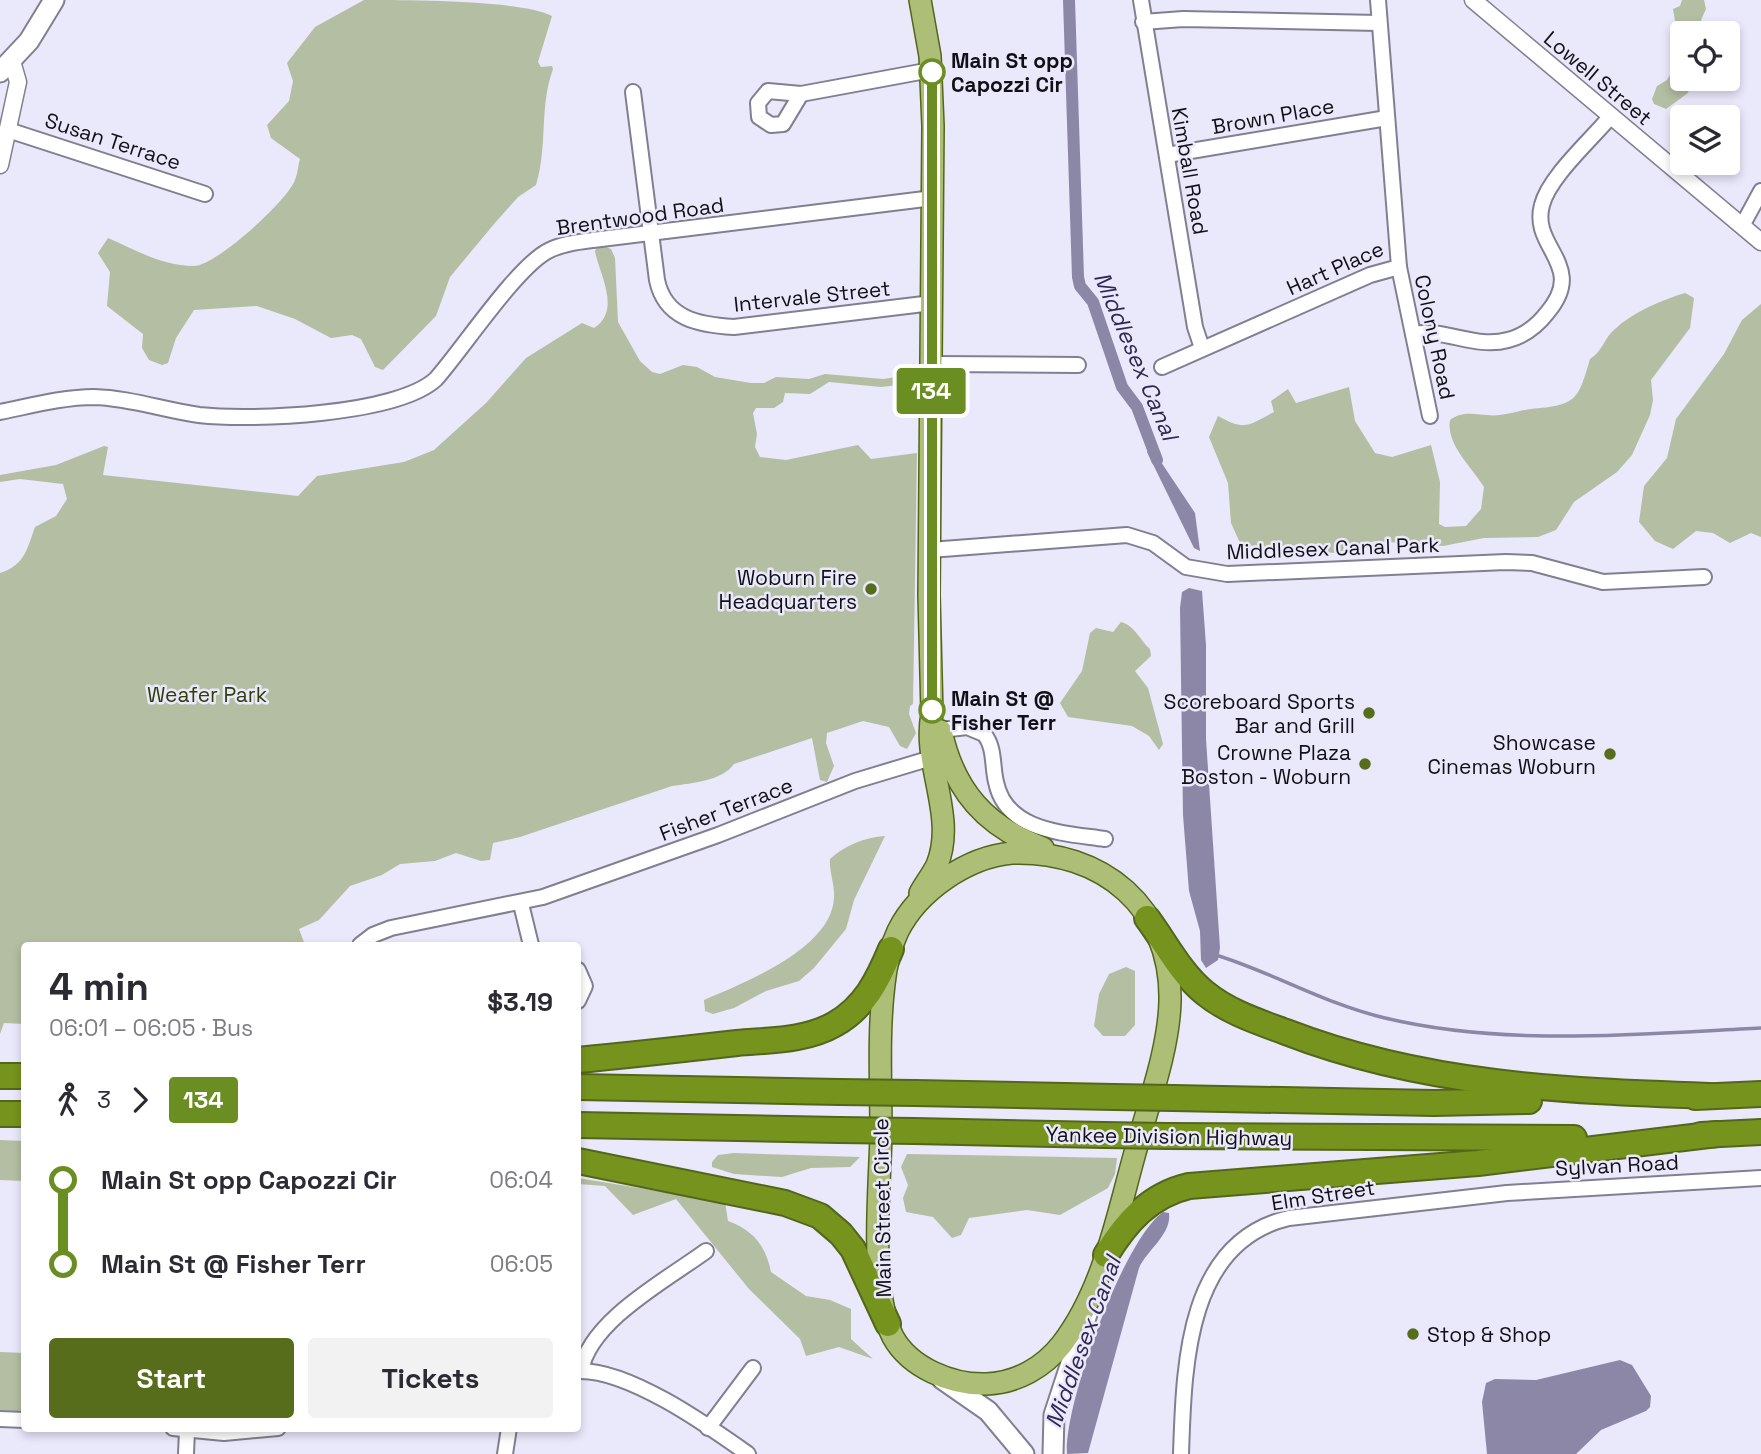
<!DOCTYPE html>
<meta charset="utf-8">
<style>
body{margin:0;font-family:"Space Grotesk",sans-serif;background:#f2f2f3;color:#2b2b33;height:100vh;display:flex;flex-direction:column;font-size:26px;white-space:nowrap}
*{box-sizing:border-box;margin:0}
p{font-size:23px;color:#7c7c81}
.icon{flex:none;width:38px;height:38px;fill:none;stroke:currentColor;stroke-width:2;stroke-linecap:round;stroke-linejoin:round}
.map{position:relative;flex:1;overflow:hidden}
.drawer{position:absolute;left:21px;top:942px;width:560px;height:490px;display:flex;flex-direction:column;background:#fff;border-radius:7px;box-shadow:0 4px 10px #0003}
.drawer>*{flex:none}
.badge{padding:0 14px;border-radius:5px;font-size:24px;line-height:46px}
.tools{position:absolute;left:1670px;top:21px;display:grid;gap:14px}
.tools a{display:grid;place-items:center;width:70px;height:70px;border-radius:7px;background:#fff;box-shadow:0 4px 10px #0003;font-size:35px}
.map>.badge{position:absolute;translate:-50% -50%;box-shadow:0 0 0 4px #fff}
.legs{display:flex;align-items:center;gap:10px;height:77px;padding:0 28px;font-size:23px}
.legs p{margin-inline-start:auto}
.headline{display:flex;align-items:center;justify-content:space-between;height:119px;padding:0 28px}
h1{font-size:38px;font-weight:800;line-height:52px}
.cta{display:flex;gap:14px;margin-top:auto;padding:14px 28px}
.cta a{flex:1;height:80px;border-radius:7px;background:#576d1c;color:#fff;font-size:28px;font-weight:800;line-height:80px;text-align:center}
.cta a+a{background:#f2f2f3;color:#2b2b33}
ul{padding:0 28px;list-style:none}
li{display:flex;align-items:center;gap:24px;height:84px;font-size:26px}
li i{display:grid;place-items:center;width:10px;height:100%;margin:0 9px;background:currentColor}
li i::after{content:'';width:18px;height:18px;margin:-9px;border:5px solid;border-radius:50%;background:#fff}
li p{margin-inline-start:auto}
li:first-child i{background:linear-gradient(#0000 50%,currentColor 0)}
li:last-child i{background:linear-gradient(currentColor 50%,#0000 0)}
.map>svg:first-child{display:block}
</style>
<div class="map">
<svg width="1761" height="1454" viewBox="0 0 1761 1454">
<rect width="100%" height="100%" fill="#eae8fb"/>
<g fill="#b4bea3">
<path d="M364 0C406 0 523 0 552 16L538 62 541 67 552 66 553 69C539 107 548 146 536 185L518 197 494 224 450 277 436 316 383 370 375 367 361 339 352 335 331 338 295 319 257 306 194 310 176 338 168 363 162 365 149 360 142 348 143 334 107 306 110 272 98 253 108 238C136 250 162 266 194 266 216 266 288 200 295 180 298 173 298 165 300 159L271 138 267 125 289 101 293 81 287 63 315 27Z"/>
<path d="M1682 0H1704L1706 9 1701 20 1708 33H1686L1685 28 1675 21 1673 9 1680 6Z"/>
<path d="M1673 70H1682V79H1712L1710 86 1691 83 1688 93 1666 109 1654 104 1652 99 1657 86 1667 80Z"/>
<path d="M599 244 611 249 615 258 618 322 640 361 652 372 660 374 683 365 697 367 715 377 751 383H764L776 377 809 379 825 374 883 379 903 376 914 363 916 378 899 385 881 387 829 382 810 394 785 393 783 402 774 408H756L753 413 757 434 755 447 760 457 786 460 858 445 871 459 917 453 913 704 910 706 909 714 916 733 907 749 900 746 889 727 863 721 827 733 826 743 834 766 827 782 820 780 812 738 734 764C722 781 692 783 672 786L520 837 493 843 490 860 481 861 456 853 435 861 400 864 382 875 350 886 319 920 299 929 305 945H24V1024L4 1023 0 1034V573C25 565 27 549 35 527L56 516 67 499 63 484 20 479 0 482V475L56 465 104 446 108 447 103 475 298 496 317 476 404 462 434 450 486 403 526 358 582 323 594 328C622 310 599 274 595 251Z"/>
<path d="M1685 293 1694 298 1690 328 1651 380 1653 400 1650 415 1632 455 1617 472 1574 502 1556 530 1538 537 1484 538 1443 546 1375 541 1336 553 1262 548 1240 543 1231 523 1228 483 1209 437 1218 416C1245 431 1248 426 1274 412L1271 401 1288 389 1296 403 1349 387 1355 421 1375 453 1392 457 1431 445 1440 482 1439 524 1445 527 1466 526 1481 509 1484 487C1472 467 1446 445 1450 420 1462 411 1473 414 1487 415 1503 417 1516 411 1531 409 1576 405 1578 401 1590 359 1603 351 1604 338 1615 329 1633 312 1662 300 1685 293Z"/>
<path d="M1761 304V537L1751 533 1730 543 1713 533 1696 531 1673 549 1655 541 1639 522 1644 486 1667 458 1676 419 1724 354 1742 320Z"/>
<path d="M1121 622C1134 625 1140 640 1150 649L1151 656 1135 671 1148 688 1163 744 1159 750 1149 736 1132 726 1068 717 1060 703 1082 671 1090 633 1096 628 1113 632Z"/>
<path d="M885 836 854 900 846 929 814 968 799 981 766 991 734 1008 713 1014 705 1011 704 1000C744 983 833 948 834 897 835 885 829 872 830 859 844 846 865 837 885 836Z"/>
<path d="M1126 967 1135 971V1025L1125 1036H1103L1094 1026 1099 994 1109 974Z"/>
<path d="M0 1140 24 1141V1181L0 1180Z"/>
<path d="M734 1153 860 1157 850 1167 811 1168 782 1177 734 1174 712 1167V1162L718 1155Z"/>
<path d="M907 1154 1117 1158 1115 1174 1108 1188 1060 1215 1027 1210 969 1218 961 1235 952 1238 933 1217 906 1212 903 1198 908 1185 901 1167Z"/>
<path d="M578 1178 725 1202 728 1221C753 1230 766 1246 771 1272L806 1296 830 1300 851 1309V1339L873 1359 839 1347 806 1356 800 1339 749 1289 676 1199 633 1215 605 1186 578 1184Z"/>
<path d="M0 1352 24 1353V1412L0 1410Z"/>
</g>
<g fill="#8c87a6">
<path d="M1151 447 1195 513 1200 551 1194 548 1147 452Z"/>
<path d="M1189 588 1202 591 1206 645V739L1220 948 1218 960 1206 968 1201 960 1200 931 1189 891 1183 815 1180 608 1182 592Z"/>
<path d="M1163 1212 1169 1213C1172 1234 1147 1250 1139 1268L1088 1453 1067 1454C1064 1404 1123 1241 1163 1212Z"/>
<path d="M1620 1360 1632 1365 1651 1396 1650 1407 1646 1411 1601 1430 1576 1454H1487L1482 1402 1486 1383 1495 1379 1536 1380Z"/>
</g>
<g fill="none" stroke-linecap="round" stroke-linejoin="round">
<path stroke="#8c87a6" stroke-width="3.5" d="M1216 955C1274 973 1325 1004 1385 1018 1506 1047 1638 1034 1761 1028"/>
<path stroke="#8c87a6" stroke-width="12" d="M1069 0 1078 277 1080 286 1093 302 1122 387 1137 407 1157 460"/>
<g stroke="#817f90" stroke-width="18">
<g id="minor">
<path d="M1141 0 1195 327 1202 348"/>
<path d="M1143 22 1183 19 1379 23"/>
<path d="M633 92 657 280C665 319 699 325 734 327L932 303"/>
<path d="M801 94 783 124 771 125 759 117 758 103 768 91 801 94 931 70"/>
<path d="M8 130 205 194"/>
<path d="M1167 155 1387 118"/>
<path d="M1742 226 1761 191"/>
<path d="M1399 267 1430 416"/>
<path d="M1413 334C1445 328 1475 349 1508 340 1523 336 1537 326 1547 313 1588 265 1530 248 1542 205 1549 177 1591 140 1610 117"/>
<path d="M931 364 1078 365"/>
<path d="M1162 367 1370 275 1399 267 1378 0"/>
<path d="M0 412C30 406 63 397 94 397 130 398 164 410 199 415 252 421 397 415 436 379 464 347 514 271 546 252 560 244 577 242 593 240L933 198"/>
<path d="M930 550 1127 535 1153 543 1186 567 1227 574 1506 562 1532 563 1603 582 1704 577"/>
<path d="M933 731 967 727 984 734C995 747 992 766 996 782 1006 832 1065 833 1105 839"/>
<path d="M521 904 531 945"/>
<path d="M360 945 373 935 391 928 543 897 718 835 855 781 938 756"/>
<path d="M578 970 585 986 578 1001"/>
<path d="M578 1371C628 1369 707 1425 748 1454"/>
<path d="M581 1371C589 1321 668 1279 706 1251"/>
<path d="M0 1419 24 1420"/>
<path d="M173 1428 224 1433 278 1428"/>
<path d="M708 1428 753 1368"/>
<path d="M186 1454 187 1430"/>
<path d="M505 1454 509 1428"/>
<path d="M1181 1454C1184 1369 1185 1242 1289 1218L1507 1193 1761 1178"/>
</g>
</g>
<g stroke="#817f90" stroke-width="19">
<g id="tertiary">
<path d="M1473 0 1761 242"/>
<path d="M0 165 18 82 12 61"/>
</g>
</g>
<g stroke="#817f90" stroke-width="23">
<g id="secondary">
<path d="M0 72 29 41 54 0"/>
<path d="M942 1379 988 1411 1024 1454"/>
<path d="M1053 1454 1054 1415 1087 1314"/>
</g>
</g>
<g stroke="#53661b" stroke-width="24">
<g id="primary">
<path d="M920 0 930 56 933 126 929 595 932 714C922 764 957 816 937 865 932 875 925 884 920 893"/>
<path d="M941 731C954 791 986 827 1043 848"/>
<path d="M1012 853C1102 850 1172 907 1170 1001 1169 1051 1146 1111 1133 1160 1116 1222 1102 1292 1062 1344 1044 1367 1017 1383 986 1384 952 1385 910 1368 893 1337 869 1290 880 1187 881 1134 881 1084 878 1033 884 984 886 965 890 948 898 931 918 891 967 857 1012 853Z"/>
</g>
</g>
<g stroke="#53661b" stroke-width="28">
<g id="motorway">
<path d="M1147 918C1165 942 1181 974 1205 993 1228 1012 1259 1022 1286 1032 1423 1085 1564 1091 1709 1096"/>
<path d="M578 1060C631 1055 684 1049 737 1043 769 1040 806 1041 835 1024 865 1007 878 980 891 949"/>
<path d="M0 1076H24"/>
<path d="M578 1087 839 1092"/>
<path d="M915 1093 1114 1097"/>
<path d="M1695 1097 1761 1094"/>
<path d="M1173 1098 1434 1103 1529 1101"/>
<path d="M0 1114H24"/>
<path d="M578 1125 839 1130"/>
<path d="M914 1131 1104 1135"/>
<path d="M1701 1135 1761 1132"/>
<path d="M1168 1136 1574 1138"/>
<path d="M578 1161 785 1203 820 1216 841 1234 853 1249 888 1324"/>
<path d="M1106 1255C1126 1222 1150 1195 1189 1186L1478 1163 1717 1134"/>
</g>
</g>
<use href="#minor" stroke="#fff" stroke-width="14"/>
<use href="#tertiary" stroke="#fff" stroke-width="16"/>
<use href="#secondary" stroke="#fff" stroke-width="19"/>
<use href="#primary" stroke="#adbf77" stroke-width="21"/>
<use href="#motorway" stroke="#76941d" stroke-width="24"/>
<g stroke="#53661b" stroke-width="28" stroke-linecap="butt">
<g id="motorway-bridge">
<path d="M839 1092 915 1093"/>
<path d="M1114 1097 1173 1098"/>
<path d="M839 1130 914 1131"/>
<path d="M1104 1135 1168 1136"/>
</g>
</g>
<use href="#motorway-bridge" stroke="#76941d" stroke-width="24"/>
</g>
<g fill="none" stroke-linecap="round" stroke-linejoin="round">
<g stroke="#fff" stroke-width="16">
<path id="line-1" d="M932 710V72"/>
</g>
<use href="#line-1" stroke="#6b8e23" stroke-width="10"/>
</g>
<g fill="#fff" stroke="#6b8e23" stroke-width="3.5">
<circle cx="932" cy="72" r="12"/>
<circle cx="932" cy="710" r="12"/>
</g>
<g fill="#576d1c" stroke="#eae8fb" stroke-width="2.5">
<circle cx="871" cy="589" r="7"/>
<circle cx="1369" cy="713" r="7"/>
<circle cx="1610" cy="754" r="7"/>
<circle cx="1365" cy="764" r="7"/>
<circle cx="1413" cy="1334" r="7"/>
</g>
<g text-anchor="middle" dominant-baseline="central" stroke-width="5" stroke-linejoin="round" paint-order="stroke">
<g font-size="21" font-weight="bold" fill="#111016" stroke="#eae8fb" text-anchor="start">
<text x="951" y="60">Main St opp<tspan x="951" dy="24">Capozzi Cir</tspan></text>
<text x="951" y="698">Main St @<tspan x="951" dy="24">Fisher Terr</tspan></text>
</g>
<g font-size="21" fill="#111016" stroke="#eae8fb">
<text transform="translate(1598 78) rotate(40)">Lowell Street</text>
<text transform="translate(1273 116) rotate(-10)">Brown Place</text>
<text transform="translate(113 141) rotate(18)">Susan Terrace</text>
<text transform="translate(1190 171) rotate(80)">Kimball Road</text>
<text transform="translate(640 216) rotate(-8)">Brentwood Road</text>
<text transform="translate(1335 268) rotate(-24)">Hart Place</text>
<text transform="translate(812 296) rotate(-6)">Intervale Street</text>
<text transform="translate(1435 337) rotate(78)">Colony Road</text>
<text transform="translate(1333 548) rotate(-2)">Middlesex Canal Park</text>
<text transform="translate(726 809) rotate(-21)">Fisher Terrace</text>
<text transform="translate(1169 1136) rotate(1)">Yankee Division Highway</text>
<text transform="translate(1617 1165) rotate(-3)">Sylvan Road</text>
<text transform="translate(1323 1195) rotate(-9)">Elm Street</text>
<text transform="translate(882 1208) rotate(-91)">Main Street Circle</text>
</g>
<g font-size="21" fill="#111016" stroke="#eae8fb" text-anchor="end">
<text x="857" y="577">Woburn Fire<tspan x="857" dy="24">Headquarters</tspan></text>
<text x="1355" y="701">Scoreboard Sports<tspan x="1355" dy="24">Bar and Grill</tspan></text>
<text x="1596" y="742">Showcase<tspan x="1596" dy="24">Cinemas Woburn</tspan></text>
<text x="1351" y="752">Crowne Plaza<tspan x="1351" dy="24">Boston - Woburn</tspan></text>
<text x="1427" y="1334" text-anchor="start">Stop &amp; Shop</text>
</g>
<g font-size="21" fill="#303e09" stroke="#eae8fb">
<text x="207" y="694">Weafer Park</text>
</g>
<g font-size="23" font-style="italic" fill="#312753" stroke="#eae8fb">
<text transform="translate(1136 356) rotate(67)">Middlesex Canal</text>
<text transform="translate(1083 1342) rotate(-70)">Middlesex Canal</text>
</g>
</g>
</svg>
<div class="tools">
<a><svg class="icon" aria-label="locate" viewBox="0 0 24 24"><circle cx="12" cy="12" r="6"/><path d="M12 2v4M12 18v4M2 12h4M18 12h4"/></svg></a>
<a><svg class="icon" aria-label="layers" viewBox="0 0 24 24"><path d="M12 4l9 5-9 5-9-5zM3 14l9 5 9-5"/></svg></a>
</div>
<b class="badge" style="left:931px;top:391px;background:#6b8e23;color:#fff">134</b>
<section class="drawer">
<div class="headline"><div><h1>4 min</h1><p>06:01 – 06:05 · Bus</p></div><b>$3.19</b></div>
<div class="legs"><svg class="icon" aria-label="walk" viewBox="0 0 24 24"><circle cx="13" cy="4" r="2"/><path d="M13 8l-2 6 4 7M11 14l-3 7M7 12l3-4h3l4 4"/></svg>3<svg class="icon" aria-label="forward" viewBox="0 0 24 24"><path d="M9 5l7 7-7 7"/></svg><b class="badge" style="background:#6b8e23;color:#fff">134</b></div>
<ul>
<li><i style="color:#6b8e23"></i><b>Main St opp Capozzi Cir</b><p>06:04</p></li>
<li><i style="color:#6b8e23"></i><b>Main St @ Fisher Terr</b><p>06:05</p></li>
</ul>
<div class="cta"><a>Start</a><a>Tickets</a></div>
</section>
</div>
